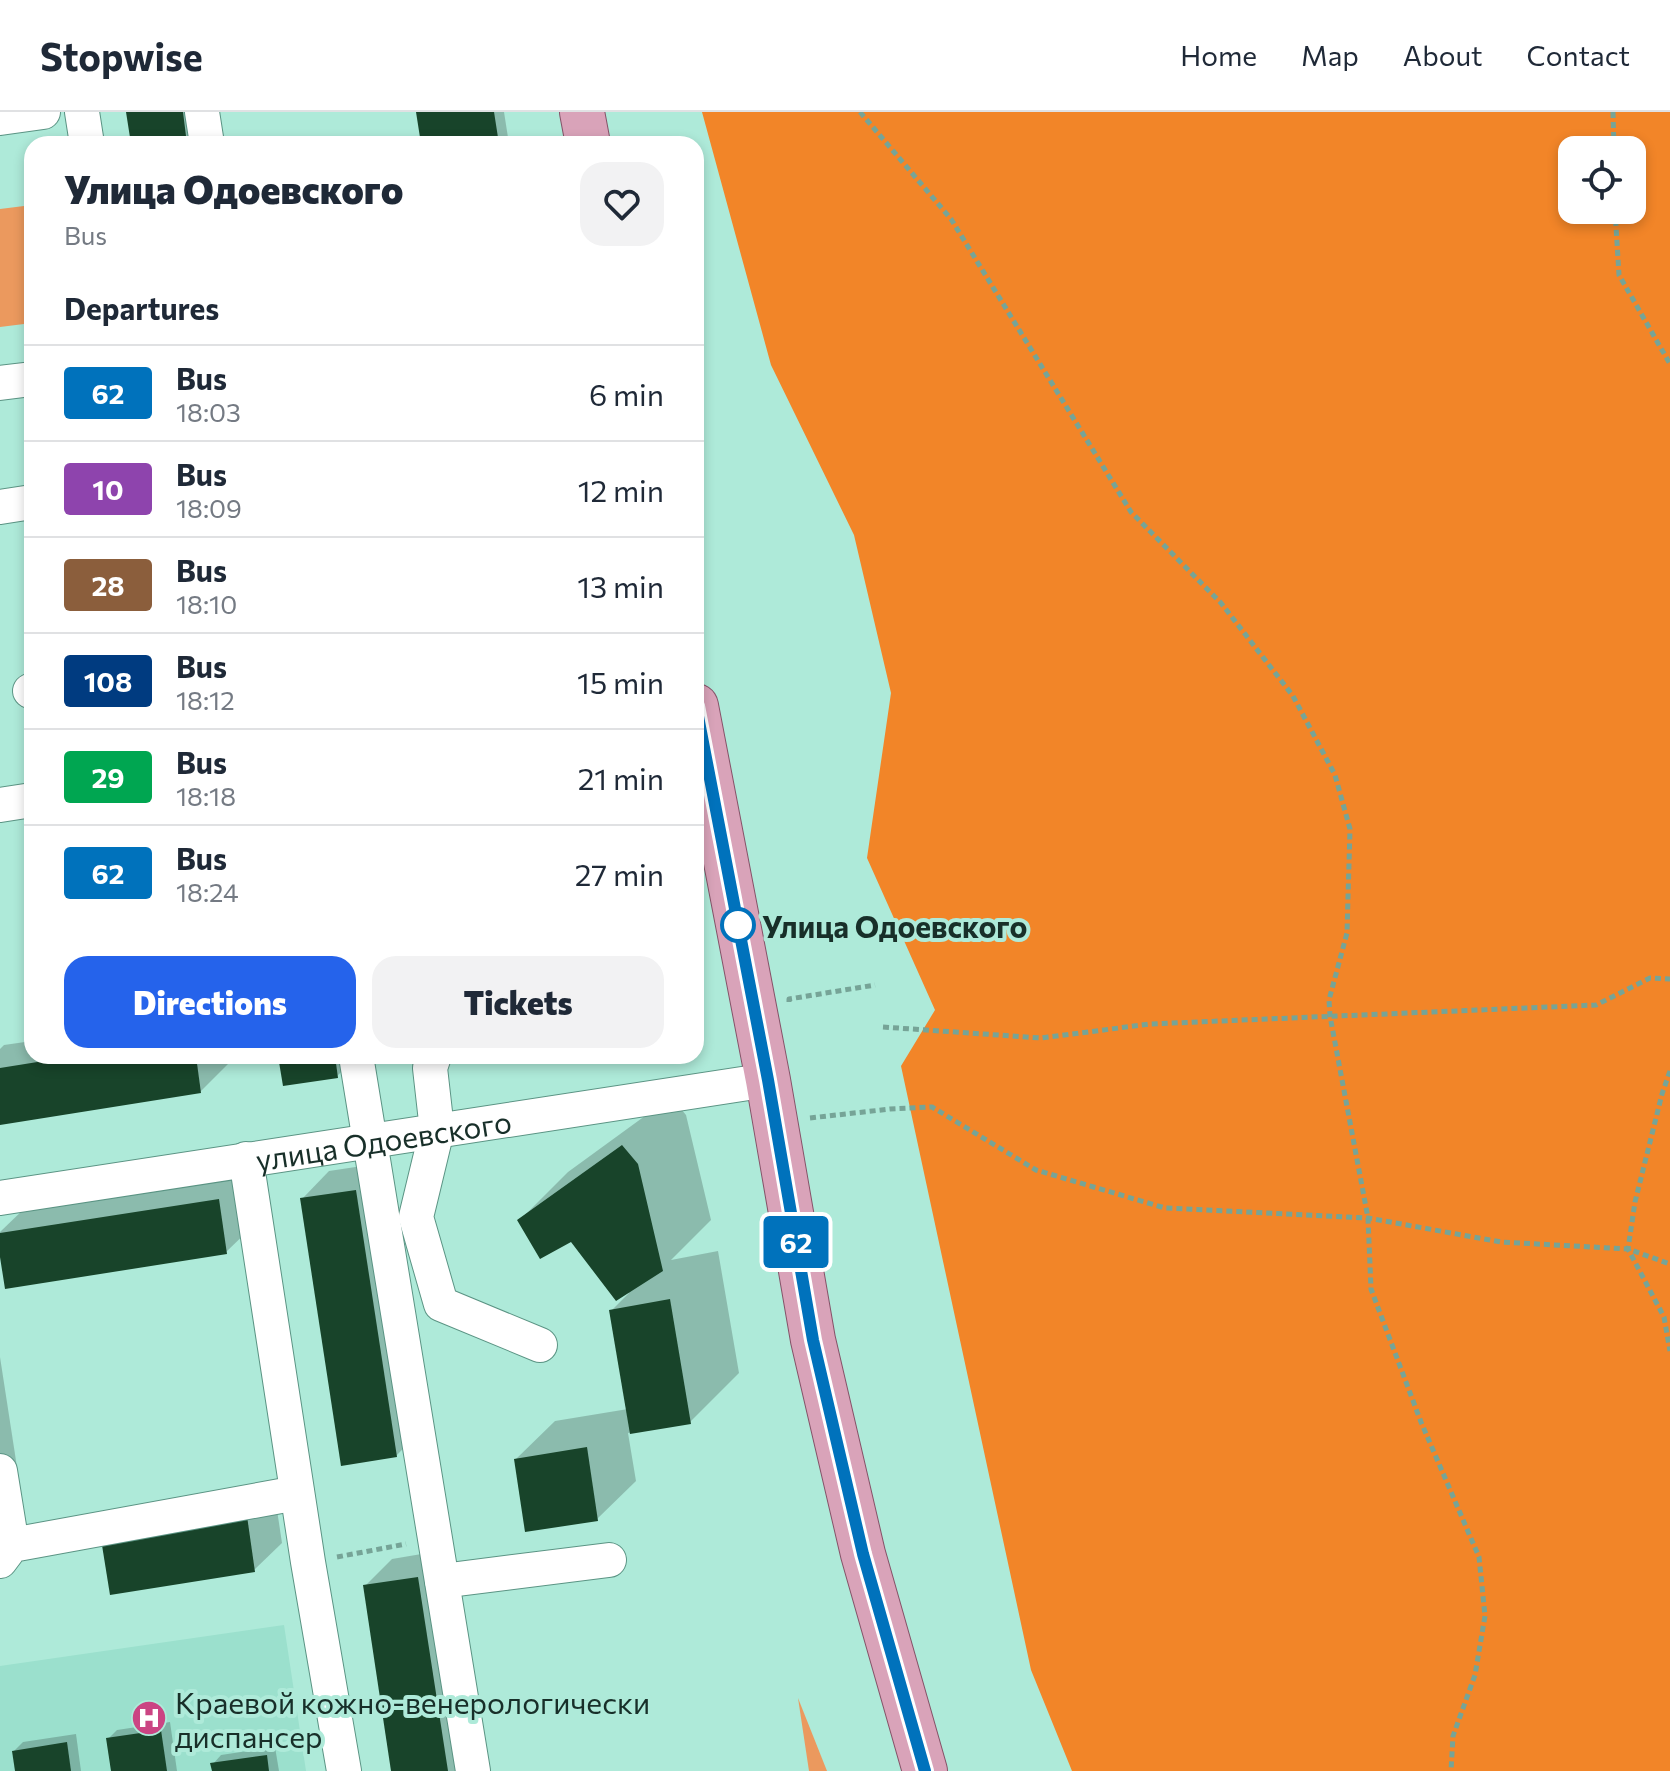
<!DOCTYPE html>
<meta charset="utf-8">
<style>
body{margin:0;font-family:Commissioner,sans-serif;background:#f2f2f3;color:#1f2937;height:100vh;display:flex;flex-direction:column;font-size:30px;white-space:nowrap}
*{box-sizing:border-box;margin:0}
p{font-size:26px;color:#747a83}
.icon{flex:none;width:44px;height:44px;fill:none;stroke:currentColor;stroke-width:2;stroke-linecap:round;stroke-linejoin:round}
.map{position:relative;flex:1;overflow:hidden}
.sheet{position:absolute;left:24px;top:24px;width:680px;height:928px;display:flex;flex-direction:column;background:#fff;border-radius:24px;box-shadow:0 4px 12px #0003}
.sheet>*{flex:none}
.badge{padding:0 16px;border-radius:6px;font-size:28px;line-height:52px}
.controls{position:absolute;left:1558px;top:24px;display:grid;gap:16px}
.controls a{display:grid;place-items:center;width:88px;height:88px;border-radius:16px;background:#fff;box-shadow:0 4px 12px #0003;font-size:40px}
.map>.badge{position:absolute;translate:-50% -50%;box-shadow:0 0 0 4px #fff}
h2{padding:0 40px;font-size:30px;line-height:72px}
.round{display:grid;place-items:center;flex:none;width:84px;height:84px;border-radius:24px;background:#f2f2f3}
.overview{display:flex;align-items:center;justify-content:space-between;height:136px;padding:0 40px}
h1{font-size:38px;font-weight:800;line-height:60px}
.cta{display:flex;gap:16px;margin-top:auto;padding:16px 40px}
.cta a{flex:1;height:92px;border-radius:24px;background:#2563eb;color:#fff;font-size:32px;font-weight:800;line-height:92px;text-align:center}
.cta a+a{background:#f2f2f3;color:#1f2937}
ul{padding:0;list-style:none}
li{display:flex;align-items:center;gap:24px;height:96px;padding:0 40px;border-top:2px solid #e0e1e3}
li div{flex:1}
li b{display:block;font-size:30px}
li em{font-style:normal}
li .badge{min-width:88px;font-weight:700;text-align:center}
header{display:flex;align-items:center;gap:48px;box-sizing:border-box;height:112px;padding:0 40px;background:#fff;border-bottom:2px solid #e0e1e3}
header strong{font-size:38px}
nav{display:flex;gap:44px;margin-inline-start:auto;font-size:28px}
.map>svg:first-child{display:block}
</style>
<header>
<strong>Stopwise</strong>
<nav><a>Home</a><a>Map</a><a>About</a><a>Contact</a></nav>
</header>
<div class="map">
<svg width="1670" height="1659" viewBox="0 0 1670 1659">
<rect width="100%" height="100%" fill="#aeead9"/>
<path fill="#9be0cd" d="M284 1513 306 1659H0V1554Z"/>
<g fill="#eb995e">
<path d="M32 93V211L0 215V97Z"/>
<path d="M798 1586 827 1659H809Z"/>
</g>
<path fill="#f28528" fill-rule="evenodd" d="M702 0H1670V1659H1072L1031 1558 901 954 935 898 867 746 891 581 854 423 771 253ZM1572 38H1632V98H1572Z"/>
<g fill="#0003">
<path d="M128 0H213L218 32H133Z"/>
<path d="M418 0H504L509 32H423Z"/>
<path d="M32 929V944H227L228 952 201 979 0 1010V937L4 933Z"/>
<path d="M280 944H358L337 964Z"/>
<path d="M671 985 686 1003 711 1108 671 1148 718 1139 739 1261 690 1310 628 1321 636 1369 597 1407 516 1347 555 1309 628 1297 611 1199 629 1181 572 1127 519 1109 568 1060Z"/>
<path d="M382 1051 423 1316 396 1344 302 1087 329 1059Z"/>
<path d="M245 1060 254 1113 226 1140 0 1132V1120L26 1095Z"/>
<path d="M0 1245 25 1407 0 1432Z"/>
<path d="M274 1378 282 1431 254 1458 111 1480Z"/>
<path d="M445 1438 479 1659H393L365 1474 392 1447Z"/>
<path d="M170 1610 177 1659H113L108 1627 117 1618Z"/>
<path d="M76 1622 81 1659H17L14 1639 23 1630Z"/>
<path d="M275 1635 279 1659H214L213 1652 221 1643Z"/>
</g>
<g fill="#18442a">
<path d="M126 0H183L187 32H131Z"/>
<path d="M416 0H494L499 32H421Z"/>
<path d="M75 944H196L201 981 0 1013V956Z"/>
<path d="M278 944H335L338 966 283 974Z"/>
<path d="M622 1033 638 1052 663 1159 616 1189 571 1130 540 1147 517 1108Z"/>
<path d="M356 1078 397 1345 341 1354 300 1086Z"/>
<path d="M219 1087 227 1142 5 1177 0 1145V1121Z"/>
<path d="M670 1187 691 1312 630 1322 609 1198Z"/>
<path d="M587 1335 598 1409 525 1420 514 1347Z"/>
<path d="M247 1404 255 1460 110 1483 101 1427Z"/>
<path d="M418 1465 448 1659H391L363 1473Z"/>
<path d="M161 1618 167 1659H111L106 1626Z"/>
<path d="M67 1630 71 1659H15L12 1639Z"/>
<path d="M267 1643 269 1659H212L210 1651Z"/>
</g>
<g fill="none" stroke-linecap="round" stroke-linejoin="round">
<g stroke="#5b9484" stroke-width="36">
<g id="minor">
<path d="M82 0 87 32"/>
<path d="M202 0 207 32"/>
<path d="M0 6 43 0"/>
<path d="M0 271 32 267"/>
<path d="M0 395 32 390"/>
<path d="M30 579 32 578"/>
<path d="M0 693 32 688"/>
<path d="M356 944 473 1659"/>
<path d="M434 944 430 956 437 1018 416 1105 441 1192 540 1233"/>
<path d="M246 1047 308 1450 344 1659"/>
<path id="s1" d="M0 1086 768 968"/>
<path d="M0 1359 12 1433"/>
<path d="M0 1449 12 1433 297 1381"/>
<path d="M442 1469 609 1448"/>
</g>
</g>
<g stroke="#855268" stroke-width="46">
<g id="major">
<path d="M582 0 588 32"/>
<path d="M696 594 768 968 813 1228 863 1442 925 1659"/>
</g>
</g>
<g stroke="#76a497" stroke-width="5" stroke-dasharray="6 4" stroke-linecap="butt">
<path d="M860 0 951 107 1131 400 1221 491 1293 584 1335 663 1350 717 1347 821 1329 888 1330 904 1368 1106 1371 1177 1421 1310 1479 1445 1485 1504 1475 1563 1453 1624 1451 1659"/>
<path d="M1613 0 1614 38"/>
<path d="M1615 98 1619 163 1670 252"/>
<path d="M789 890V887L875 873"/>
<path d="M883 915 1041 926 1150 912 1596 893 1650 866 1670 867"/>
<path d="M1670 959 1662 982 1635 1090 1628 1137 1664 1205 1670 1239"/>
<path d="M810 1006 890 997 932 995 1036 1058 1165 1096 1368 1106 1501 1130 1628 1137 1670 1152"/>
<path d="M337 1445 406 1432"/>
</g>
<use href="#minor" stroke="#fff" stroke-width="34"/>
<use href="#major" stroke="#d9a3b9" stroke-width="44"/>
</g>
<g fill="none" stroke-linecap="round" stroke-linejoin="round">
<g stroke="#fff" stroke-width="18">
<path id="line" d="M696 594 768 968 813 1228 863 1442 925 1659"/>
</g>
<use href="#line" stroke="#0072bc" stroke-width="12"/>
</g>
<defs>
<g id="hospital-disc" transform="scale(1.8)"><circle r="9.5" fill="#cb4483" stroke="#aeead9"/><path d="M-5-5h3v3.5h4V-5h3V5h-3V1.5h-4V5h-3Z" fill="#fff"/></g>
</defs>
<g fill-rule="evenodd">
<use href="#hospital-disc" x="149" y="1606"/>
</g>
<circle fill="#fff" stroke="#0072bc" stroke-width="4" cx="738" cy="813" r="16"/>
<g text-anchor="middle" dominant-baseline="central" stroke-width="8" stroke-linejoin="round" paint-order="stroke">
<g font-size="30" font-weight="bold" fill="#182f29" stroke="#aeead9" text-anchor="start">
<text x="762" y="813">Улица Одоевского</text>
</g>
<g font-size="30" fill="#182f29" stroke="#aeead9">
<text stroke="none"><textPath href="#s1" startOffset="388">улица Одоевского</textPath></text>
</g>
<g font-size="30" fill="#182f29" stroke="#aeead9" text-anchor="start">
<text x="175" y="1589">Краевой кожно-венерологически<tspan x="175" dy="34">диспансер</tspan></text>
</g>
</g>
</svg>
<div class="controls">
<a><svg class="icon" aria-label="locate" viewBox="0 0 24 24"><circle cx="12" cy="12" r="6"/><path d="M12 2v4M12 18v4M2 12h4M18 12h4"/></svg></a>
</div>
<b class="badge" style="left:796px;top:1130px;background:#0072bc;color:#fff">62</b>
<section class="sheet">
<div class="overview"><div><h1>Улица Одоевского</h1><p>Bus</p></div><a class="round"><svg class="icon" aria-label="heart" viewBox="0 0 24 24"><path d="M12 20l-8-8c-3-5 5-10 8-4 3-6 11-1 8 4z"/></svg></a></div>
<h2>Departures</h2>
<ul>
<li><span class="badge" style="background:#0072bc;color:#fff">62</span><div><b>Bus</b><p>18:03</p></div><em>6 min</em></li>
<li><span class="badge" style="background:#8e44ad;color:#fff">10</span><div><b>Bus</b><p>18:09</p></div><em>12 min</em></li>
<li><span class="badge" style="background:#8b5e3c;color:#fff">28</span><div><b>Bus</b><p>18:10</p></div><em>13 min</em></li>
<li><span class="badge" style="background:#003b80;color:#fff">108</span><div><b>Bus</b><p>18:12</p></div><em>15 min</em></li>
<li><span class="badge" style="background:#00a651;color:#fff">29</span><div><b>Bus</b><p>18:18</p></div><em>21 min</em></li>
<li><span class="badge" style="background:#0072bc;color:#fff">62</span><div><b>Bus</b><p>18:24</p></div><em>27 min</em></li>
</ul>
<div class="cta"><a>Directions</a><a>Tickets</a></div>
</section>
</div>
